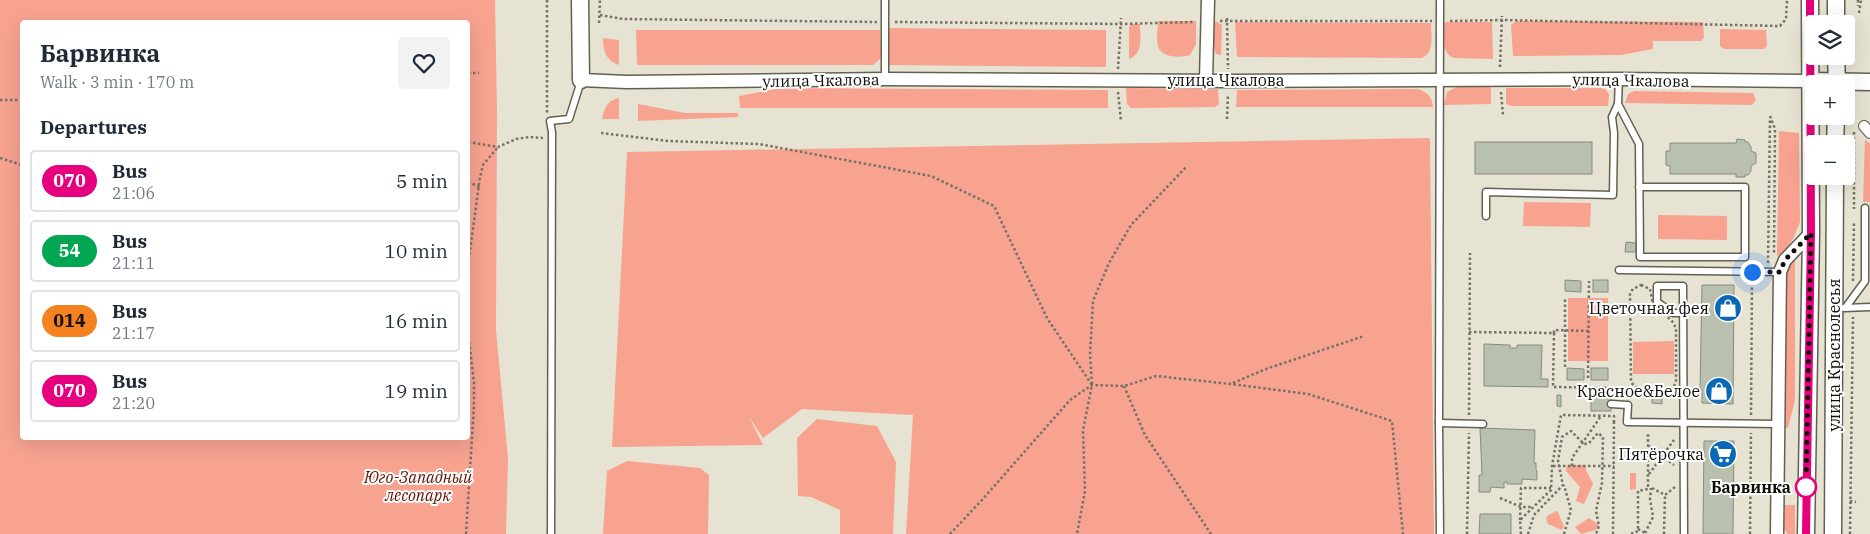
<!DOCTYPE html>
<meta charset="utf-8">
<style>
body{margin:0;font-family:"IBM Plex Serif",serif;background:#f2f2f3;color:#1f2937;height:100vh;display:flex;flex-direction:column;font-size:19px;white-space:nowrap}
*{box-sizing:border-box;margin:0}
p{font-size:16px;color:#747a83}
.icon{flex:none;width:28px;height:28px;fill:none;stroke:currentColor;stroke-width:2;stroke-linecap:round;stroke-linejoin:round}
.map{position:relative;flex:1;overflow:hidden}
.drawer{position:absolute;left:20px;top:20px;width:450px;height:420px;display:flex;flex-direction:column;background:#fff;border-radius:5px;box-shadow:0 5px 20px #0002}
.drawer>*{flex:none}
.badge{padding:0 10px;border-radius:16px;font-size:18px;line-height:32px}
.tools{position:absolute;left:1805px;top:15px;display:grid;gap:10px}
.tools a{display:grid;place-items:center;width:50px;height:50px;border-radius:5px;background:#fff;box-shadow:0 5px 20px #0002;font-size:25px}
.you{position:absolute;width:25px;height:25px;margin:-12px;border:4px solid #fff;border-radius:50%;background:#1a73e8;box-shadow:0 0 0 8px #1a73e833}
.map>.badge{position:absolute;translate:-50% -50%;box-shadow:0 0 0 2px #fff}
h2{padding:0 20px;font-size:19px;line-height:45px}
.round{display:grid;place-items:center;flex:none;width:52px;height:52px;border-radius:5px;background:#f2f2f3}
.overview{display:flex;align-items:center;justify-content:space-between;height:85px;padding:0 20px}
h1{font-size:24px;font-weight:700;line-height:38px}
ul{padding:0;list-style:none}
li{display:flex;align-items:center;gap:15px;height:62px;margin:0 10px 8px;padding:0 10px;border:2px solid #e0e1e3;border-radius:5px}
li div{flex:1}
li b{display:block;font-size:19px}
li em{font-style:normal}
li .badge{min-width:55px;font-weight:700;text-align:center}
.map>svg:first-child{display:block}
</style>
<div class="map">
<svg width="1870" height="534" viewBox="0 0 1870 534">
<rect width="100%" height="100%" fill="#e7e3d2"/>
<g fill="#f7a390" fill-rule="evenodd">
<path d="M0 0H495L497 112 496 330 508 458 506 534H0ZM22 22H468V438H22Z"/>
<path d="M1158 21H1196V44L1190 55C1180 58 1161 58 1158 46 1156 38 1158 28 1158 21Z"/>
<path d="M1215 21 1222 25 1221 55 1216 54 1213 45 1212 22Z"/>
<path d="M1516 21 1703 22 1704 38 1701 41H1653V49L1621 55 1513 56 1511 25Z"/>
<path d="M1235 22 1431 23C1431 36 1435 52 1422 58L1237 57Z"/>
<path d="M1445 22H1492L1493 59 1454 58C1440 52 1444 36 1444 23Z"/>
<path d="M1132 24H1140C1140 38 1144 53 1129 59V27Z"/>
<path d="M887 28 1106 30V67L887 65Z"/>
<path d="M1720 29 1766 30 1767 46 1764 49H1724L1720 46Z"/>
<path d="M636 30H880L881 56 880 59 873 65H637Z"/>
<path d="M603 38 619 40V65C606 60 603 52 603 38Z"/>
<path d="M1458 86 1491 87V104L1444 105 1447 92Z"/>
<path d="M781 88 1108 90V108H740L739 96Z"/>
<path d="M1126 88 1218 89 1219 104 1215 107 1131 108 1127 104Z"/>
<path d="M1506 88H1600L1605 89 1609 94 1608 106H1511L1506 104Z"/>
<path d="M1418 89C1428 92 1432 97 1433 107H1236L1237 90Z"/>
<path d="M1634 91 1753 93 1756 100 1752 105 1625 103 1628 94Z"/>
<path d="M619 98V119H602C604 108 608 100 619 98Z"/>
<path d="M638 104 685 113H738V117L638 121Z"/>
<path d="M1779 131 1799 133 1800 222 1793 239 1784 252 1777 256Z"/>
<path d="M1430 138 1434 534H906L913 415 802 409 763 438 749 417 763 445 612 447 627 152Z"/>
<path d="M1865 139 1870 144V202H1863Z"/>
<path d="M1524 202 1591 203 1590 227 1523 226Z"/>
<path d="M1658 215 1727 216V240L1658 239Z"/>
<path d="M1795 256V400L1788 428H1783V276L1787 264Z"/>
<rect x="1568" y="298" width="40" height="63"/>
<path d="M1674 341V374H1633V342Z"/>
<path d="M817 419 877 426 896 462 893 534H840V510L811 497 798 496 797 438Z"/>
<path d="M627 461 700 468 709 475 708 534H603L607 471Z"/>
<path d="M1567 465H1586V470L1593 484 1584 504 1576 501 1580 487 1566 471Z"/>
<path d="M1630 473H1636V489L1630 490Z"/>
<path d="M1782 505H1795V534H1788L1782 527Z"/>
<path d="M1556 511 1558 512 1564 527 1562 530 1548 524 1546 519 1547 516Z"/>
<path d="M1589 518 1599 525 1596 530 1581 534 1575 527Z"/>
</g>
<g fill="#b9c0b0" stroke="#868c7d">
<path d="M1737 139 1745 140V142H1748L1751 147V151L1756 153V163L1751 166V171L1748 175H1745V177H1736V174H1670V166L1666 165V151H1670V143H1736Z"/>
<rect x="1475" y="142" width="117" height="32"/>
<path d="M1626 242 1636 243V252H1625Z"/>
<path d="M1565 280 1581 281V292L1565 291Z"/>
<rect x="1593" y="280" width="15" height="12"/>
<path d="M1702 285H1734L1733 404 1702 403V390H1700Z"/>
<path d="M1484 344 1510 345V348H1517V345H1542L1541 379H1548V387L1484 386Z"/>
<path d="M1567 368 1584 369V380H1567Z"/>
<rect x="1591" y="368" width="17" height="12"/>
<path d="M1652 392H1662V404L1652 403Z"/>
<path d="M1557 395H1561V407L1557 406Z"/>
<rect x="1591" y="396" width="20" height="15"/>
<path d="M1480 428 1535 430 1534 463H1536V470L1537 471V480L1522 479V484H1507V482H1504V488L1491 487 1490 492H1479V475H1482Z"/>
<path d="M1704 441H1734L1733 534H1703Z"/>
<path d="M1480 514H1511V534H1479Z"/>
</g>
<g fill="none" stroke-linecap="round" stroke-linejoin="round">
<g stroke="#646051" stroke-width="9">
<g id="service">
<path d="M885 79V0"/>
<path d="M1619 79 1618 104 1639 144 1640 257H1745V187H1639"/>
<path d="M1486 216V192L1613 195 1614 133 1612 117 1618 104"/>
<path d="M1619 270 1780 272"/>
<path d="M1846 307 1865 281V208"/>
<path d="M1844 308 1870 307"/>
<path d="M1683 313H1673L1657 302V286H1683L1684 534"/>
<path d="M1611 404 1628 405 1627 422 1777 424"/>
<path d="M1439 423 1483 424"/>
<path d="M551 534 552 132 550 121 569 119 581 81"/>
<path d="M1440 534 1439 423 1440 0"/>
</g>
</g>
<g stroke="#646051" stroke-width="12">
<path id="pedestrian" d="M1864 126 1870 133"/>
</g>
<g stroke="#646051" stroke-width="15">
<g id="minor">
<path d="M581 80 627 82 885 79 1228 81 1619 79 1810 81"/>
<path d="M1206 80 1208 0"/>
<path d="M1777 534 1780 272 1785 260 1811 233"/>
</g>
</g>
<g stroke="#646051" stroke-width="19">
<g id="tertiary">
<path d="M580 0 581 80"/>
<path d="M1836 0V24"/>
<path d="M1836 56 1837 84"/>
<path d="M1810 81 1870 82"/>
<path d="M1835 144 1836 116"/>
<path d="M1806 534 1811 233 1810 0"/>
<path d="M1833 534 1835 176"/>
</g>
</g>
<g stroke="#747266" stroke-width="2.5" stroke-dasharray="2.5 2.5" stroke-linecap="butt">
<path d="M547 0V113"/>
<path d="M1858 0V6"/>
<path d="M1859 13 1861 0"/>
<path d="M600 15 623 19 877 22"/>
<path d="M1227 18 1228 69"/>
<path d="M1220 21H1432"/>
<path d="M1450 21 1502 20 1780 26 1786 19 1787 0"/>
<path d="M895 22 1121 24 1194 22"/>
<path d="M599 23 600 0"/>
<path d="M1500 67 1502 16"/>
<path d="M1118 69 1121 18"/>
<path d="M468 73H479"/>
<path d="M1118 92 1121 121"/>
<path d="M1501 92 1503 115"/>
<path d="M0 100H22"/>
<path d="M1770 116 1775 129 1774 255"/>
<path d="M1227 119 1228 94"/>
<path d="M1854 132V209"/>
<path d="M601 133 668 141 759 144 931 176 994 206 1047 318 1092 385 1083 430 1085 491 1077 534"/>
<path d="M468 142 498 147 516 139 529 137 543 138"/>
<path d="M0 158 22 165"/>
<path d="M468 182 480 187"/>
<path d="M1768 263 1770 118"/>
<path d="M1853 281 1854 222"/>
<path d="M1641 285 1650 289 1653 304 1672 321 1676 328V382L1674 386 1670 389C1659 390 1636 394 1631 381L1630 293 1633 289Z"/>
<path d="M1469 332 1554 333 1553 387 1628 388V396"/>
<path d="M1554 333V330L1589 331"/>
<path d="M1565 367V298"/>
<path d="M1588 378 1589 281"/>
<path d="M1233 383 1266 369 1364 336"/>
<path d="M1092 384 1090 355 1093 301 1109 263 1131 225 1187 166"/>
<path d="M1124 386 1145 435 1211 534"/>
<path d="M1469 415 1470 253"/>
<path d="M1751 415 1752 281"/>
<path d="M1649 446 1674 465"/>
<path d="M1553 466H1614"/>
<path d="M1572 466V458L1601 416"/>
<path d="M1649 474 1674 440"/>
<path d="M1652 488 1665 495 1675 487"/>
<path d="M1500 498 1521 507H1532"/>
<path d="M1850 501 1856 502"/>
<path d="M1520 520 1521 488H1551"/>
<path d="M1638 529 1647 534"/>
<path d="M1645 533 1653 517 1650 499 1651 488"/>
<path d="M466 534 474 405V382L468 332 469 258 480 177 483 165 498 147"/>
<path d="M950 534 982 500 1070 400 1092 385 1124 386 1156 376 1231 384 1308 394 1392 421 1403 534"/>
<path d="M1467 534 1469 433"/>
<path d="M1521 534 1520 520 1551 490 1552 466 1561 415 1614 416V422"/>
<path d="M1528 534 1534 515 1563 485 1558 461 1562 437 1571 431 1584 444 1589 443 1598 433 1603 437 1602 483 1596 511 1599 526 1596 534"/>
<path d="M1564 534 1571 510 1564 485"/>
<path d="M1613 534 1614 422H1616"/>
<path d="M1631 534 1638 531V491L1648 489V432"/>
<path d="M1664 534 1665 495"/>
<path d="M1750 534 1751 433"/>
<path d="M1850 534 1853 317"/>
</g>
<use href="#service" stroke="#fff" stroke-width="6"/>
<use href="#pedestrian" stroke="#fff" stroke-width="10"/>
<use href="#minor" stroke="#fff" stroke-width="12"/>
<use href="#tertiary" stroke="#fff" stroke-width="16"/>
</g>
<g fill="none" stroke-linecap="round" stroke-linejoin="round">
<g stroke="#fff" stroke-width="11">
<path id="line" d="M1806 534 1811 233 1810 0"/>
</g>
<use href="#line" stroke="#e6007e" stroke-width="8"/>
<path stroke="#0e0d07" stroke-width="5" stroke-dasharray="0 9" d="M1752 272H1780L1785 260 1811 233 1806 487"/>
</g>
<defs>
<g id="shop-disc" transform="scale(1.4375)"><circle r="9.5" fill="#0b68b5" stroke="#fff"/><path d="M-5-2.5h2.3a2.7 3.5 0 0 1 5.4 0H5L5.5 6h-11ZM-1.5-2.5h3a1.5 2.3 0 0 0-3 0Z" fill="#fff"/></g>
<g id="supermarket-disc" transform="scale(1.4375)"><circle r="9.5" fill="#0b68b5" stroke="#fff"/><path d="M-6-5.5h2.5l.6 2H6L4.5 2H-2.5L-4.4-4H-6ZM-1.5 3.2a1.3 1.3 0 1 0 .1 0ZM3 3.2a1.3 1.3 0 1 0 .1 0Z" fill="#fff"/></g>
</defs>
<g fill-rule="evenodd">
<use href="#shop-disc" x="1728" y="308"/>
<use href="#shop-disc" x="1719" y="391"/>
<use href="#supermarket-disc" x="1723" y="454"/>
</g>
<circle fill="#fff" stroke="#e6007e" stroke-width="2.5" cx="1806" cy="487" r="10"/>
<g text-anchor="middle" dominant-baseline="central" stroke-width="4" stroke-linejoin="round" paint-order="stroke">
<g font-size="16" fill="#0e0d07" stroke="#fff">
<text transform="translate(821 80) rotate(-1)">улица Чкалова</text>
<text x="1226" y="80">улица Чкалова</text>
<text transform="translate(1631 80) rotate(1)">улица Чкалова</text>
<text transform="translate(1834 355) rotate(-90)">улица Краснолесья</text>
</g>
<g font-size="16" fill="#0e0d07" stroke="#fff" text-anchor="end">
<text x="1709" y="308">Цветочная фея</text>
<text x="1700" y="391">Красное&amp;Белое</text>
<text x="1704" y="454">Пятёрочка</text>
</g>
<g font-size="16" font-style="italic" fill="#621102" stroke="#fff">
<text x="418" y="477">Юго-Западный<tspan x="418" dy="18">лесопарк</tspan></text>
</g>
<g font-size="16" font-weight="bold" fill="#0e0d07" stroke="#fff" text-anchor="end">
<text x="1791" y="487">Барвинка</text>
</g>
</g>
</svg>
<div class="tools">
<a><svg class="icon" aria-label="layers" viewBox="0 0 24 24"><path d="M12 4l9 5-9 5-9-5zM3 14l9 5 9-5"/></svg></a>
<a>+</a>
<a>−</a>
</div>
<div class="you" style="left:1752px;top:272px"></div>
<section class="drawer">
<div class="overview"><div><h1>Барвинка</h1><p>Walk · 3 min · 170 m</p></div><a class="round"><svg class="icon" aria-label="heart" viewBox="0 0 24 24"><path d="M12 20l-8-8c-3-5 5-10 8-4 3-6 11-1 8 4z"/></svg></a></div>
<h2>Departures</h2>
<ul>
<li><span class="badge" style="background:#e6007e;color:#fff">070</span><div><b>Bus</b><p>21:06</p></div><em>5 min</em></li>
<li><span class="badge" style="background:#00a651;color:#fff">54</span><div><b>Bus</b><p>21:11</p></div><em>10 min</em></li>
<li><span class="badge" style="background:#f58220;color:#111">014</span><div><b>Bus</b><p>21:17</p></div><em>16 min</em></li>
<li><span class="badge" style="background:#e6007e;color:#fff">070</span><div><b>Bus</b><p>21:20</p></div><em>19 min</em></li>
</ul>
</section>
</div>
